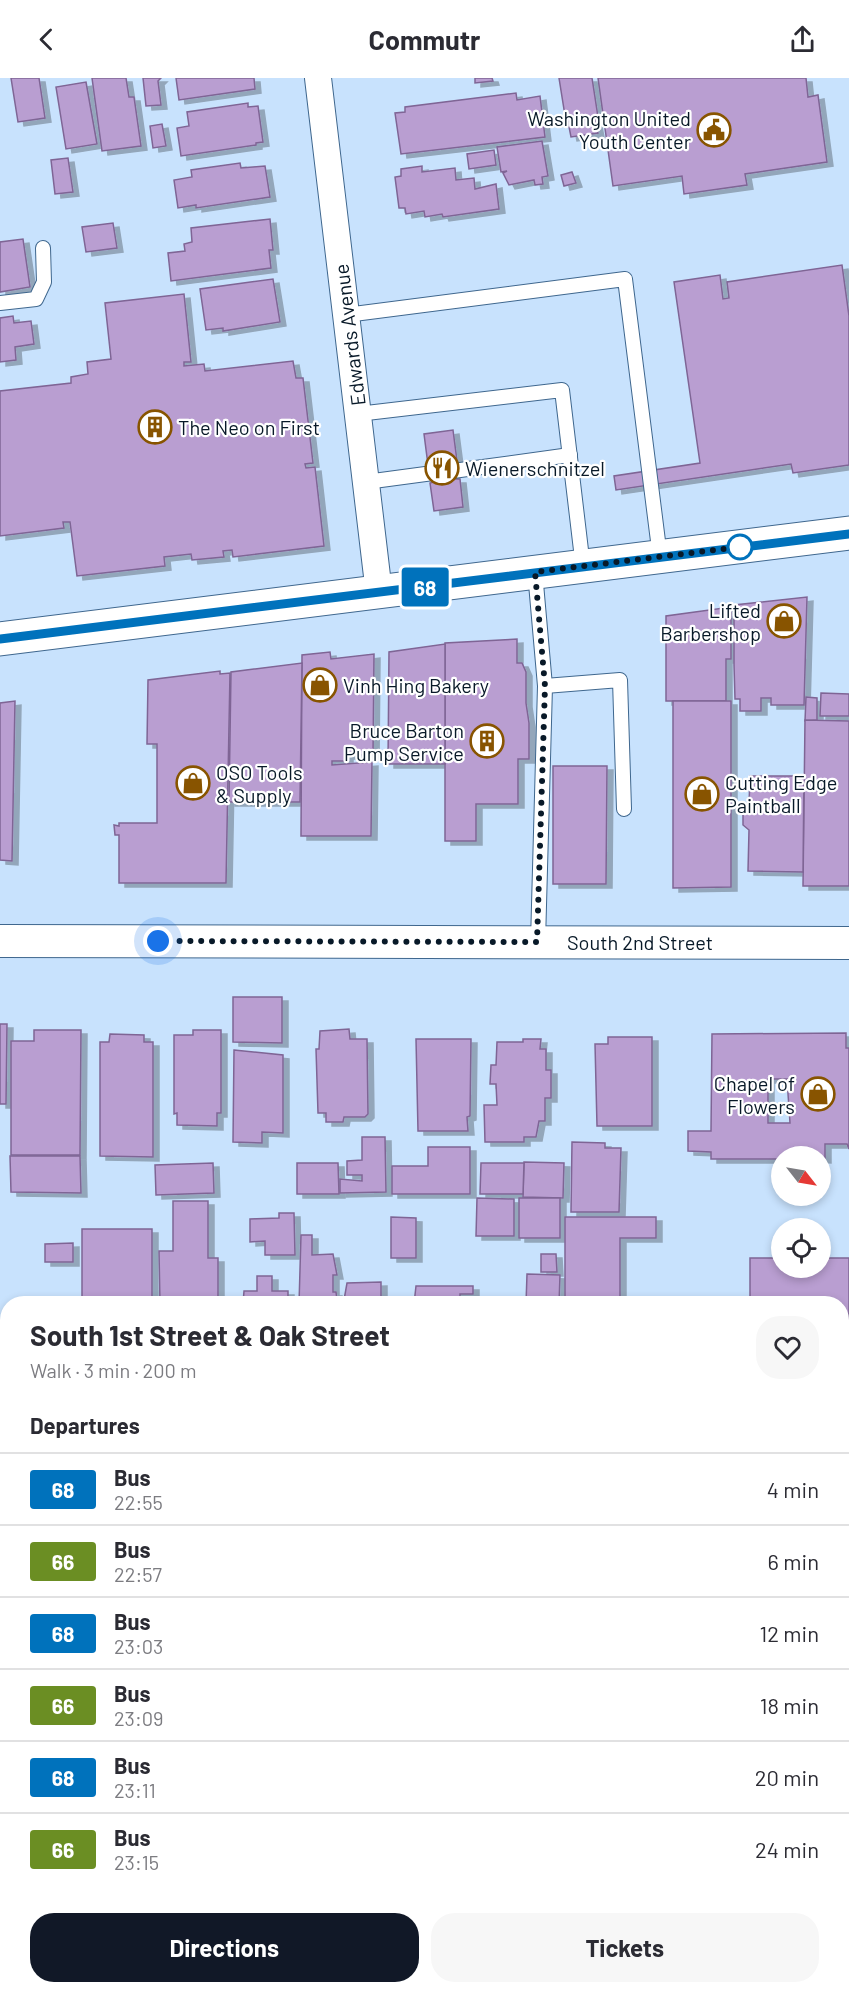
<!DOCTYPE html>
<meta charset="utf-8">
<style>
body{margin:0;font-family:Barlow,sans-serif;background:#f7f7f7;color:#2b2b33;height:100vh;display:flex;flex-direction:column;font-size:22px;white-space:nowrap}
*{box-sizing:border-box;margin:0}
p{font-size:20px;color:#7c7c81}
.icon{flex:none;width:33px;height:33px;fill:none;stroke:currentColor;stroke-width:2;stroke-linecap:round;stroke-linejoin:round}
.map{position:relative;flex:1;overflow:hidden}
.drawer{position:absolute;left:0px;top:1218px;width:849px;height:698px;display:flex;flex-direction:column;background:#fff;border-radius:24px 24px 0 0;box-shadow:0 3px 9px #0003}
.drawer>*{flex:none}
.badge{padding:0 12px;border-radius:4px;font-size:21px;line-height:39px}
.needle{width:39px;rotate:121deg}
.controls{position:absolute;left:771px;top:1068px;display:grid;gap:12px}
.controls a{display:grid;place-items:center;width:60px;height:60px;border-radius:50%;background:#fff;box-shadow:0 3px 9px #0003;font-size:30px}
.you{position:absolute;width:30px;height:30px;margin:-15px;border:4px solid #fff;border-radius:50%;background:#1a73e8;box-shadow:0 0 0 9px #1a73e833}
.map>.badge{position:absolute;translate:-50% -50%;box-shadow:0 0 0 3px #fff}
h2{padding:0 30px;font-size:22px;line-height:54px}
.round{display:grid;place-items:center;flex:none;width:63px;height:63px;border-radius:24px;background:#f7f7f7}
.summary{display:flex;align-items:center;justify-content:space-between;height:102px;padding:0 30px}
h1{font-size:28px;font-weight:700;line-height:45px}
.cta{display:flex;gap:12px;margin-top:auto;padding:12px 30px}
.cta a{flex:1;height:69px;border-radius:24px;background:#111827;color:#fff;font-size:24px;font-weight:700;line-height:69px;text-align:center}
.cta a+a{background:#f7f7f7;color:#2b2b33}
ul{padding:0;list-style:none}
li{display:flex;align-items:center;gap:18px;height:72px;padding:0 30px;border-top:2px solid #e1e1e2}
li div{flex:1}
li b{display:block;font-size:22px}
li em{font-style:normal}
li .badge{min-width:66px;font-weight:700;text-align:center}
header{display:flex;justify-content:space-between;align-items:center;height:78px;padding:0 30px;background:#fff;font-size:27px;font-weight:700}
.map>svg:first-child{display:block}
</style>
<header><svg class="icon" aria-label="back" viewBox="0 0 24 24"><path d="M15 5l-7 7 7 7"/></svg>Commutr<svg class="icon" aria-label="share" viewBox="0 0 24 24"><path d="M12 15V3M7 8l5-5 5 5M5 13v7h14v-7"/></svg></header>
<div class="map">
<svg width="849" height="1915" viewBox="0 0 849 1915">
<defs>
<filter id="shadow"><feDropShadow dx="6" dy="4" stdDeviation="0" flood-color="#0004"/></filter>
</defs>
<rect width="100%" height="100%" fill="#c8e2fd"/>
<g fill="#b99ed1" stroke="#7f6595" stroke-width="1.5" fill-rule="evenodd" filter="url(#shadow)">
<path d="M11 0H39L45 40 18 44Z"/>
<path d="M92 0H126L129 19H134L141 68 102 73Z"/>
<path d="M143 0H161L158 3 161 27 146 28Z"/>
<path d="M176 0H254L255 11 179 22Z"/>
<path d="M475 0H492L493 3 475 5Z"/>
<path d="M559 0H592L598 39 566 44Z"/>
<path d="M598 0H806L808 19 818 17 827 84 745 96 747 107 684 116 682 98 613 108Z"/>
<path d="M86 4 97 66 66 71 56 9Z"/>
<path d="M516 15 517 22 540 18 545 59 401 76 395 35 405 34V29Z"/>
<path d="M248 25V29L258 28 263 64 256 65V67L181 78 177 50 189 48 187 34Z"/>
<path d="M595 40 598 55 571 59 568 44Z"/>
<path d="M162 46 166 68 153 70 150 48Z"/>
<path d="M542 63 548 98 542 99 543 106 535 107 534 102 509 107 503 95 507 93 501 94 497 69Z"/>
<path d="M494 72 496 87 469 91 467 76Z"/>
<path d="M68 80 73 114 55 116 51 82Z"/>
<path d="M240 85 241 90 265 88 270 119 196 130V127L178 130 174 102 192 99 191 92Z"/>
<path d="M422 88V94L455 90 456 102 474 100 475 111 496 106 499 131 443 139 442 136 425 139 424 133 406 136 405 130H399L395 99 401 98V91Z"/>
<path d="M572 94 576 105 564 108 561 97Z"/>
<path d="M270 141 273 172H269L271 190 171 203 168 175 185 173 184 166 192 164 191 150Z"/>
<path d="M113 145 117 170 86 174 82 149Z"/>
<path d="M23 161 30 209 0 214V164Z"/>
<path d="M842 187 849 238V387L793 395 791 386 616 412 614 398 700 385 674 204 720 197 723 221 729 220 727 204Z"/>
<path d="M273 201 280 244 223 253V250L206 252 200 211Z"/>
<path d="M184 216 191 284H184V288L204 286 205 293 293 283 296 300H303L313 385 305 386 306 390 315 389 324 468 233 479 232 472 223 473 224 479 192 482 191 476 164 479 165 488 77 498 70 444H63L64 450 0 458V313L71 305V299L88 296 87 284 111 281 105 225Z"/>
<path d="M13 238 14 245 31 243 34 266 15 269 16 282 0 284V240Z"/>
<path d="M453 352 457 383 451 384 454 401H460L463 429 434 433 430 405 434 404 432 386 428 387 424 356Z"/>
<path d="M807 519 804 627H771V620H761V633H740V621H735L734 587V527Z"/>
<path d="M731 529V581H726V623H666V538Z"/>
<path d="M517 561V585H522L526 594V625L529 645V681H518V726H476V763H445V565Z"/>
<path d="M445 566V686H388L389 574Z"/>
<path d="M330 574 331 581 374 576 373 677H347V683H332V687L372 684 371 758H301L302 577Z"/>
<path d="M302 585 300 724H229L231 594Z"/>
<path d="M220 593V596L230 595 226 805H119V757H115L114 747 119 748V745H157V666H147L148 602Z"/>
<path d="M821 615 849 616V638H820Z"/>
<path d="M806 619 817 620V642L805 643Z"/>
<path d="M15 623 12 783 0 782V625Z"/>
<path d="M673 623H731V809L673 810Z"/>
<path d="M805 642 849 643V808H803Z"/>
<path d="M553 688H607L606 806H553Z"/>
<path d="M750 698H804L803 794 748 793 749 752 743 747V735L749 727Z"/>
<path d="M233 919H282V965L233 964Z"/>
<path d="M0 946H7L6 1026H0Z"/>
<path d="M349 951 350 961H367L368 1036 365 1039H344L343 1044H326V1035H318L316 971H319L320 953Z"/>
<path d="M34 952H81L80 1077H11V963H34Z"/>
<path d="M193 952H221V1035H217V1048L177 1047V1035L174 1036V957H193Z"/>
<path d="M846 955V970H849V1071L847 1066H825V1081L782 1078V1081H711V1074L688 1073V1053H711L712 956ZM768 1001H787L790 1045H768Z"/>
<path d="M110 956 144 957V964H153V1079L100 1078V964H109Z"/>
<path d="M608 959H652V1048H597L595 966H608Z"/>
<path d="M416 961H471L470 1038 467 1039 468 1053H418Z"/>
<path d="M523 961H541L540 971H546V992H551V1020H545V1043H539L536 1059H524V1064H485L484 1027H497L496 1006H490L491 987H496L497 964H523Z"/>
<path d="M234 972 283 977V1055L262 1054V1065L233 1064Z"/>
<path d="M362 1059H385L386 1114 340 1115V1101L362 1103V1097H347V1083L362 1082Z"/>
<path d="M572 1064 605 1065V1070H621L619 1134H571Z"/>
<path d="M428 1069H470V1116H392V1088H428Z"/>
<path d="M10 1078H80L81 1115 11 1114Z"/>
<path d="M524 1084 564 1085 563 1120 523 1119Z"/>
<path d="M213 1085 214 1115 156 1117 155 1087Z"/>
<path d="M297 1085H338L339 1116H297Z"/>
<path d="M481 1085H524L523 1116H480Z"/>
<path d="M477 1120 514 1121V1158H476Z"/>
<rect x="519" y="1120" width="41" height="40"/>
<path d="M173 1123H208V1180H218V1226H160L159 1173H173Z"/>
<path d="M279 1135H294L295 1177H265V1163L250 1164V1141L279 1140Z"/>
<path d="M391 1139 416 1140V1180H391Z"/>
<path d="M565 1139H656V1160H620V1226H565Z"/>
<rect x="82" y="1151" width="70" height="75"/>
<path d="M301 1157H312V1177L333 1176 337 1197H333V1214H336L337 1222 333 1221V1226H299Z"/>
<path d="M73 1165V1184H45V1166Z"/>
<path d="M541 1176H556L557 1194H541Z"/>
<path d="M750 1180H782V1190H820V1180H849V1291H842V1226H750Z"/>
<path d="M527 1196 560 1197 559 1226H526Z"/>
<path d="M257 1198H272V1213H288V1226H243L244 1213H257Z"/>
<path d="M381 1204V1226H347V1222H344L347 1205Z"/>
<path d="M416 1208H473V1216H460V1219H473V1226H414Z"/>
<path d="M848 1467 849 1543H842V1468Z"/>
<rect x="842" y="1584" width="7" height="47"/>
<rect x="842" y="1650" width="7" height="42"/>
<rect x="842" y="1721" width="7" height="42"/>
<path d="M849 1783V1830H842V1784Z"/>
<path d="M230 1908H516L515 1915H230Z"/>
</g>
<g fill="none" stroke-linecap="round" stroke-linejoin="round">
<g stroke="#3f678e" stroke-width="16">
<g id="service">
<path d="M0 225 36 221 44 204 43 170"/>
<path d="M346 237 625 201 660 479"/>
<path d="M358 336 562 312 583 489"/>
<path d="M453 393 570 377"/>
<path d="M366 404 433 395"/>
<path d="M535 494 545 608"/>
<path d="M538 864 545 608 620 602 624 731"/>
</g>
</g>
<g stroke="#3f678e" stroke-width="28">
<path id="minor" d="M318 0 379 515"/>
</g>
<g stroke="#3f678e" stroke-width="34">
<g id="tertiary">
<path d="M0 863 849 865"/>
<path d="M0 1375H8"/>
<path d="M842 1377H849"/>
</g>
</g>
<g stroke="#3f678e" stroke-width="35">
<path id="primary" d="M0 561 849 455"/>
</g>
<use href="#service" stroke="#fff" stroke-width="14"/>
<use href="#minor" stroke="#fff" stroke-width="26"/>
<use href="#tertiary" stroke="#fff" stroke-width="32"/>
<use href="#primary" stroke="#fff" stroke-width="33"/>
</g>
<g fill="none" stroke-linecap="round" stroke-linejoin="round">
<g stroke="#fff" stroke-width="14">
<path id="line" d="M0 561 849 456"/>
</g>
<use href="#line" stroke="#0072bc" stroke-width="9"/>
<path stroke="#081928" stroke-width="6" stroke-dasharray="0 10.8" d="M158 863 537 864 545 608 535 494 740 469"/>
</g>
<defs>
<g id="civic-ring" transform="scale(1.725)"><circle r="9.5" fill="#fff" stroke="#885400" stroke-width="1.5"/><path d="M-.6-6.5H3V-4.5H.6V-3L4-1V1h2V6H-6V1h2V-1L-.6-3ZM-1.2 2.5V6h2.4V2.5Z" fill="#885400"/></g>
<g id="building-ring" transform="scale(1.725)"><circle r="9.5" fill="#fff" stroke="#885400" stroke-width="1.5"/><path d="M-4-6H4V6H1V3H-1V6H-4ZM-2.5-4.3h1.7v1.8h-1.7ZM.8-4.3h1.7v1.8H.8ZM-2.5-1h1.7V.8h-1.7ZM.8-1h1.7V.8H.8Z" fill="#885400"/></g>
<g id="restaurant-ring" transform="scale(1.725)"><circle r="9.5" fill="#fff" stroke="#885400" stroke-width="1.5"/><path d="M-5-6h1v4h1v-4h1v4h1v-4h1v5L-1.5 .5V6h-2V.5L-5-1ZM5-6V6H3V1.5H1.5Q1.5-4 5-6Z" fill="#885400"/></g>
<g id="shop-ring" transform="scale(1.725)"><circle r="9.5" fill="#fff" stroke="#885400" stroke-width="1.5"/><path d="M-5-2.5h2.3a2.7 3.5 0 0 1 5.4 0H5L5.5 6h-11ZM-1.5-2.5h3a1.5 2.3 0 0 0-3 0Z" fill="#885400"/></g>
</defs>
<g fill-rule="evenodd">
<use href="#civic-ring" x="714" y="52"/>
<use href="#building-ring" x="155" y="349"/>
<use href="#restaurant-ring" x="442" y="390"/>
<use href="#shop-ring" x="784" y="543"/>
<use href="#shop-ring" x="320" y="607"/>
<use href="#building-ring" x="487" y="663"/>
<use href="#shop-ring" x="193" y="705"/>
<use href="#shop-ring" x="702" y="716"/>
<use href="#shop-ring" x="818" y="1016"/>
</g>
<circle fill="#fff" stroke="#0072bc" stroke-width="3" cx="740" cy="469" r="12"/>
<g text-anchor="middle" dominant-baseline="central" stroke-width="4.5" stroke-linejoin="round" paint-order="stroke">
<g font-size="20" fill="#081928" stroke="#fff" text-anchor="start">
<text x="691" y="40" text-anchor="end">Washington United<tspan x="691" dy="23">Youth Center</tspan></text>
<text x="178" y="349">The Neo on First</text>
<text x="465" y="390">Wienerschnitzel</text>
<text x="761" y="532" text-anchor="end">Lifted<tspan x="761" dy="23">Barbershop</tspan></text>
<text x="343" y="607">Vinh Hing Bakery</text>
<text x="464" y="652" text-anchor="end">Bruce Barton<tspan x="464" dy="23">Pump Service</tspan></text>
<text x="216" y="694">OSO Tools<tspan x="216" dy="23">&amp; Supply</tspan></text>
<text x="725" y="704">Cutting Edge<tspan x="725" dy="23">Paintball</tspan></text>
<text x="795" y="1005" text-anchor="end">Chapel of<tspan x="795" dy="23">Flowers</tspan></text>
</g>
<g font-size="20" fill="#081928" stroke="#fff">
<text transform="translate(349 257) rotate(-97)">Edwards Avenue</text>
<text x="640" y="864">South 2nd Street</text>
</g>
</g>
</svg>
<div class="controls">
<a><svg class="needle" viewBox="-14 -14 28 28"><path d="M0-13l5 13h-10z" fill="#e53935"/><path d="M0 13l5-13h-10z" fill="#7c7c81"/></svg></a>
<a><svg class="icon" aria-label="locate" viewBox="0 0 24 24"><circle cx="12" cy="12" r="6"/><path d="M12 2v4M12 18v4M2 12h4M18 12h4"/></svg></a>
</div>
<div class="you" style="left:158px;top:863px"></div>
<b class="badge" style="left:425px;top:509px;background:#0072bc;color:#fff">68</b>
<section class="drawer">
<div class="summary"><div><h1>South 1st Street &amp; Oak Street</h1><p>Walk · 3 min · 200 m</p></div><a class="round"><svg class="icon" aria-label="heart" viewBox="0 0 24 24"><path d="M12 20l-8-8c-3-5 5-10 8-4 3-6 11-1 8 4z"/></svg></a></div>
<h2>Departures</h2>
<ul>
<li><span class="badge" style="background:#0072bc;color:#fff">68</span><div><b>Bus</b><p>22:55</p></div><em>4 min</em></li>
<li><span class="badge" style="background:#6b8e23;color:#fff">66</span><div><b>Bus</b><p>22:57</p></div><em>6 min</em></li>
<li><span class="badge" style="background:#0072bc;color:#fff">68</span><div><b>Bus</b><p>23:03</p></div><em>12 min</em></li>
<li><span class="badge" style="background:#6b8e23;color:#fff">66</span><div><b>Bus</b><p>23:09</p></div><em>18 min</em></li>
<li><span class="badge" style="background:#0072bc;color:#fff">68</span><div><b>Bus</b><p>23:11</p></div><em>20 min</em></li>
<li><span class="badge" style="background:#6b8e23;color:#fff">66</span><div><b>Bus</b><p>23:15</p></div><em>24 min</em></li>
</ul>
<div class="cta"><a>Directions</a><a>Tickets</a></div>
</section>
</div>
